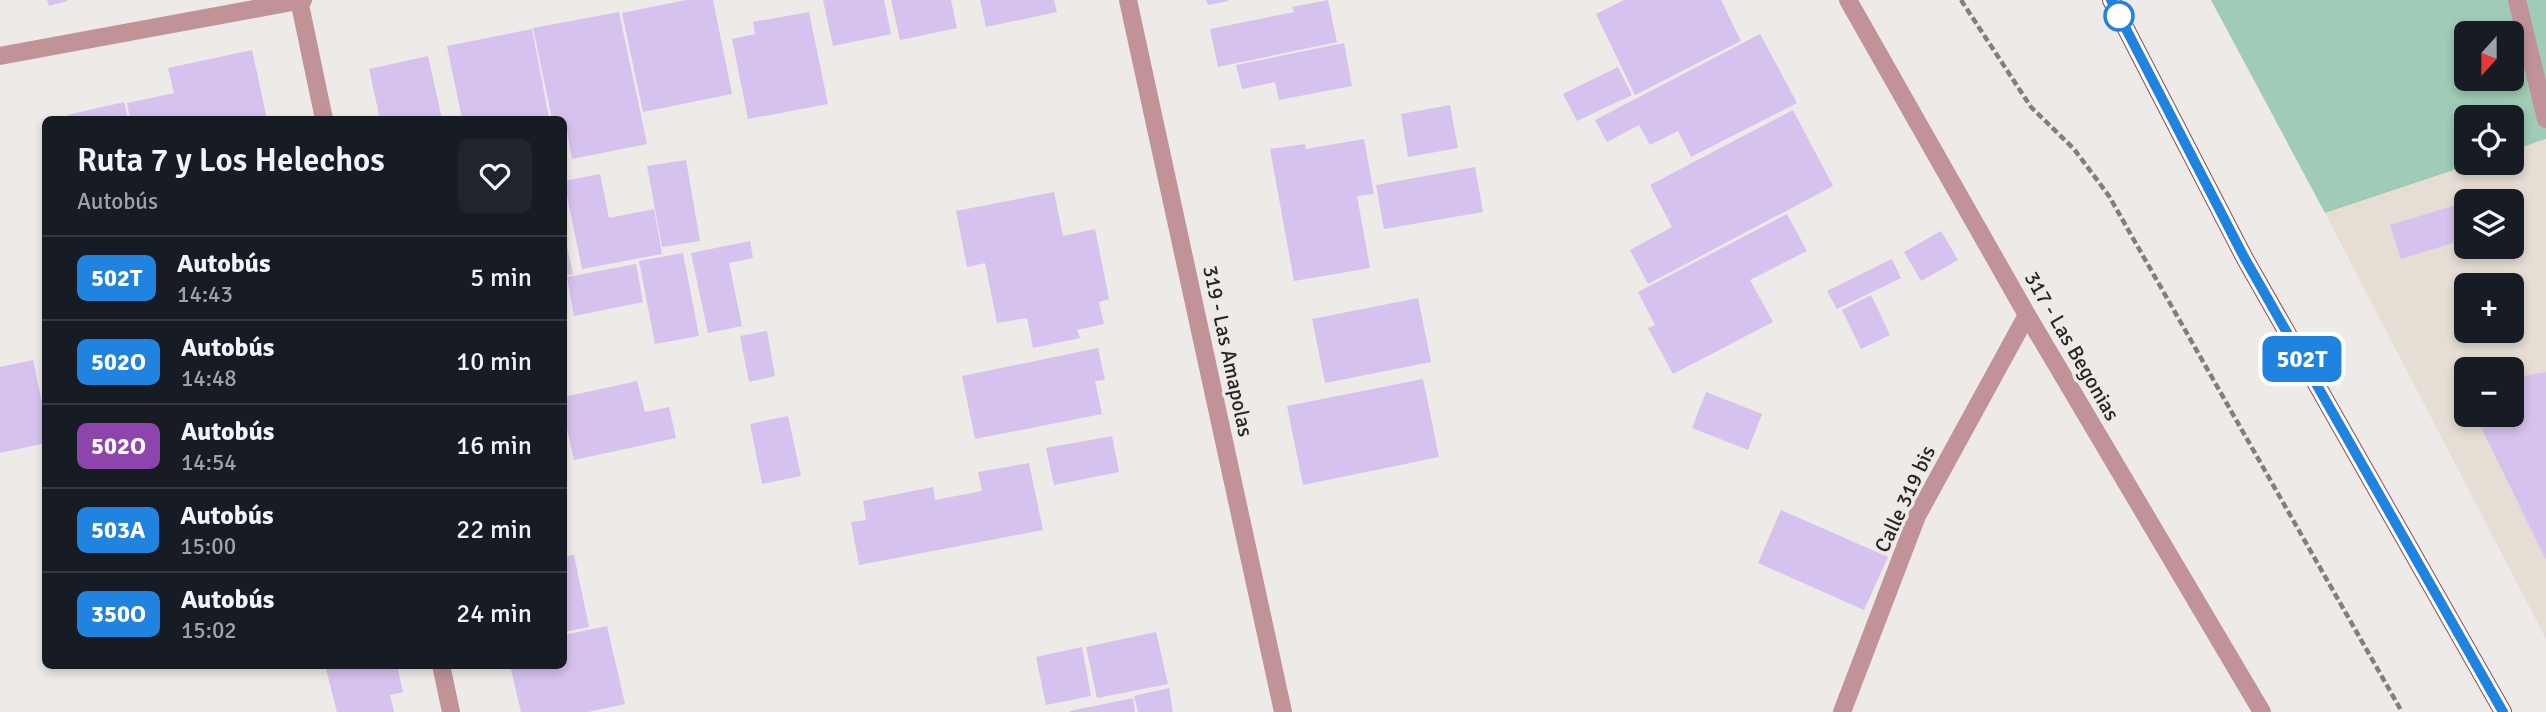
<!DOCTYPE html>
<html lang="es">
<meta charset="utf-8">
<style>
body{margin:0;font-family:Signika,sans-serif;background:#20242c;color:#f1f3f6;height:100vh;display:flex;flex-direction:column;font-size:26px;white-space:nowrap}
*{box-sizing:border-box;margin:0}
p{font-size:23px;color:#9ea1a6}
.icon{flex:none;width:38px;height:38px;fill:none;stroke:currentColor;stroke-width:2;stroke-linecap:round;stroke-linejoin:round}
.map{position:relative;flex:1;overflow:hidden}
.panel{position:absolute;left:42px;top:116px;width:525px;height:553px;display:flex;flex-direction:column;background:#171b24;border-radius:10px;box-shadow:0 4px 10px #0003}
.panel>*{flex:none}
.badge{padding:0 14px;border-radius:10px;font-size:24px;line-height:46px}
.needle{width:46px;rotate:201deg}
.tools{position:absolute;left:2454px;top:21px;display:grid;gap:14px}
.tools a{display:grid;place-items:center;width:70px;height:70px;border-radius:10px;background:#171b24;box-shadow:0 4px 10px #0003;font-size:35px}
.map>.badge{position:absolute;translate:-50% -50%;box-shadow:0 0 0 4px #fff}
.round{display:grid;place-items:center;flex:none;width:74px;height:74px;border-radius:10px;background:#20242c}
.head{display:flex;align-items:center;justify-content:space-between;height:119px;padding:0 35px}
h1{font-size:33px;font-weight:600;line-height:52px}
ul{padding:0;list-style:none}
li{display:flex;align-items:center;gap:21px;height:84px;padding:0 35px;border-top:2px solid #363941}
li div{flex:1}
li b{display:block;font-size:26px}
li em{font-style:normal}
li .badge{min-width:77px;font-weight:700;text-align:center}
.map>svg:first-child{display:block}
</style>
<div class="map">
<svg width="2546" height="712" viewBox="0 0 2546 712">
<rect width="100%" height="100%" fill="#edeae7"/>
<path fill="#e6ded5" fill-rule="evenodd" d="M2546 139V639L2325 213 2475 163H2511V151ZM2466 201H2511V247H2466ZM2466 285H2511V331H2466ZM2466 369H2511V415H2466Z"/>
<path fill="#a0cbb6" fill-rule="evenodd" d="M2211 0H2546V139L2511 151V117H2466V163H2475L2325 213ZM2466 33H2511V79H2466Z"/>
<g fill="#d6c2ee">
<path d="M47 0H67L68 1 49 6Z"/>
<path d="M686 0H713L732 94 643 112 622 13Z"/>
<path d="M823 0H884L891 34 833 46Z"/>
<path d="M891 0H951L957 28 900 40Z"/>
<path d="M980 0H1054L1057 12 986 27Z"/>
<path d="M1206 0H1228V1L1208 5Z"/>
<path d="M1328 0 1337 42 1218 67 1210 29 1294 12 1292 7Z"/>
<path d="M1624 0H1721L1741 41 1635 95 1596 14Z"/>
<path d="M619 12 647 144 572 159 567 131H564V119H552L533 28Z"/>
<path d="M809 12 828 104 748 119 732 39 755 34 753 22Z"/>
<path d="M532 29 549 118 462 119 447 46Z"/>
<path d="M1760 34 1797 103 1691 157 1678 131 1650 145 1639 125 1607 142 1595 120Z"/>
<path d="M1344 43 1352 86 1279 100 1275 82 1242 89 1236 65Z"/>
<path d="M252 50 267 119H130L127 103 174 93 168 68Z"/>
<path d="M428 56 442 119H380L369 69Z"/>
<path d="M1618 67 1632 95 1577 121 1563 94Z"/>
<path d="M124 102 128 119H68L67 115Z"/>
<path d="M1450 105 1458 148 1408 157 1401 114Z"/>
<path d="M1793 110 1833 186 1648 284 1630 250 1672 227 1650 185Z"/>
<path d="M1364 139 1374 194 1357 196 1370 268 1294 281 1270 149 1305 144 1306 149Z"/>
<path d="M686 160 700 241 662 247 647 166Z"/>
<path d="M1475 167 1483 212 1384 229 1376 185Z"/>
<path d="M600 174 609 218 654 209 662 254 582 269 564 181Z"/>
<path d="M1054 192 1063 236 1095 229 1109 299 1099 302 1104 324 1077 330 1080 338 1033 348 1027 318 997 323 985 263 967 267 956 211Z"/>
<path d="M2499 192 2501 201H2471Z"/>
<path d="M2466 202V239L2401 259 2390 225Z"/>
<path d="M1787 214 1807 251 1750 280 1773 322 1673 374 1648 328 1655 325 1638 292Z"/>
<path d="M1941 231 1958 260 1921 281 1904 252Z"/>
<path d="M564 233 573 274 564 276Z"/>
<path d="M750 241 753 258 729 263 742 326 708 333 691 253Z"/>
<path d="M683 253 699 336 655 344 639 261Z"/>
<path d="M1892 259 1901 278 1837 309 1827 291Z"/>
<path d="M636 264 643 302 574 316 567 277Z"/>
<path d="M1871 295 1890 335 1861 349 1842 310Z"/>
<path d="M1418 298 1431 362 1325 383 1312 319Z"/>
<path d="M767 331 775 376 749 382 740 336Z"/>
<path d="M1098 348 1105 380 1095 381 1102 414 975 439 962 376Z"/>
<path d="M33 360 46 422V443L0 453V367Z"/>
<path d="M2546 372V560L2475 415H2511V378Z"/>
<path d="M1423 379 1439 457 1303 485 1287 406Z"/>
<path d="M637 381 645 412 669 407 676 438 574 460 564 415V397Z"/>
<path d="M1706 392 1762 414 1748 450 1692 428Z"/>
<path d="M788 416 801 476 762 484 750 424Z"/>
<path d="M1112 436 1119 472 1054 485 1046 448Z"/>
<path d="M1029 463 1043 530 859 565 851 522 866 520 863 501 933 487 935 500 982 491 978 472Z"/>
<path d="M1781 510 1888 557 1864 610 1758 563Z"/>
<path d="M574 555 589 627 564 632V557Z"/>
<path d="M607 626 625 704 588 712H521L510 665H564V635Z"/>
<path d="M1156 632 1168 684 1097 698 1086 647Z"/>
<path d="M1082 647 1091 696 1046 705 1036 657Z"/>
<path d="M325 665H397L403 692 390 695 394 712H337Z"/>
<path d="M1169 688 1173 712H1138L1134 696Z"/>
<path d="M1133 698 1135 712H1070V711Z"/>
</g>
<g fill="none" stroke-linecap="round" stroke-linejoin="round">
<path stroke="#807f7d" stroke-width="4.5" stroke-dasharray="7 3.5" stroke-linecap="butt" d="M1961 0 2031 107 2074 149 2109 196 2402 712"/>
<g stroke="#c19398" stroke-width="18">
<path d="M299 0 324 119"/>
<path d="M1128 0 1283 712"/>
<path d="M1848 0 2027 315 2262 712"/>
<path d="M2517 0 2546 119"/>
<path d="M0 56 303 0"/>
<path d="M441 665 451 712"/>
<path d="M1842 712 1917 516 2027 315"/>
</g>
<path stroke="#954855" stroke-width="18" d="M2111 0 2244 257 2503 712"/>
</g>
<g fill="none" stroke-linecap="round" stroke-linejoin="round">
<g stroke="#fff" stroke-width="16">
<path id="line" d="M2111 0 2244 257 2503 712"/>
</g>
<use href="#line" stroke="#2083df" stroke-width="10"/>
</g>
<circle fill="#fff" stroke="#2083df" stroke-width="3.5" cx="2119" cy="16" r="14"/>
<g text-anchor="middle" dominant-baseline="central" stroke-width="7" stroke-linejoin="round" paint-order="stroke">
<g font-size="21" fill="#272625" stroke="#edeae7">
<text transform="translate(2072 346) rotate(60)">317 - Las Begonias</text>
<text transform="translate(1228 351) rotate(78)">319 - Las Amapolas</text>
<text transform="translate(1905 499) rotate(-65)">Calle 319 bis</text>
</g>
</g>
</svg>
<div class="tools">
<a><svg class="needle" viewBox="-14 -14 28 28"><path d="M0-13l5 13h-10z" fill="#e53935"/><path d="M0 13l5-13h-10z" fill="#9ea1a6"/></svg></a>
<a><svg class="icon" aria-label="locate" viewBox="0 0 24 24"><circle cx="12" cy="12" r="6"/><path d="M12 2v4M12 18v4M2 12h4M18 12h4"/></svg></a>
<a><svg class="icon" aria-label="layers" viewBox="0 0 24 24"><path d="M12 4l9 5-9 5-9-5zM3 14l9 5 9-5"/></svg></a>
<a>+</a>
<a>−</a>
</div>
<b class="badge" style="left:2302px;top:359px;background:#2083df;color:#fff">502T</b>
<section class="panel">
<div class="head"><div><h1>Ruta 7 y Los Helechos</h1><p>Autobús</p></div><a class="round"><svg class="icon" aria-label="heart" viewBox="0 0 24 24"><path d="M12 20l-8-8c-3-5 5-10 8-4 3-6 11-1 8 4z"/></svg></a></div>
<ul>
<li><span class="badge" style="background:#2083df;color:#fff">502T</span><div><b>Autobús</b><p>14:43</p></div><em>5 min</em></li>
<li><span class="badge" style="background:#2083df;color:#fff">502O</span><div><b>Autobús</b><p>14:48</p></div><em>10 min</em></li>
<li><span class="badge" style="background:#8e44ad;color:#fff">502O</span><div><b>Autobús</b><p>14:54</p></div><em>16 min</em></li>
<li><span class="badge" style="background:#2083df;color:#fff">503A</span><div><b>Autobús</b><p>15:00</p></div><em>22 min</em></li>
<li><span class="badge" style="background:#2083df;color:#fff">350O</span><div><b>Autobús</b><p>15:02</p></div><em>24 min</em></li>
</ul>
</section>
</div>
